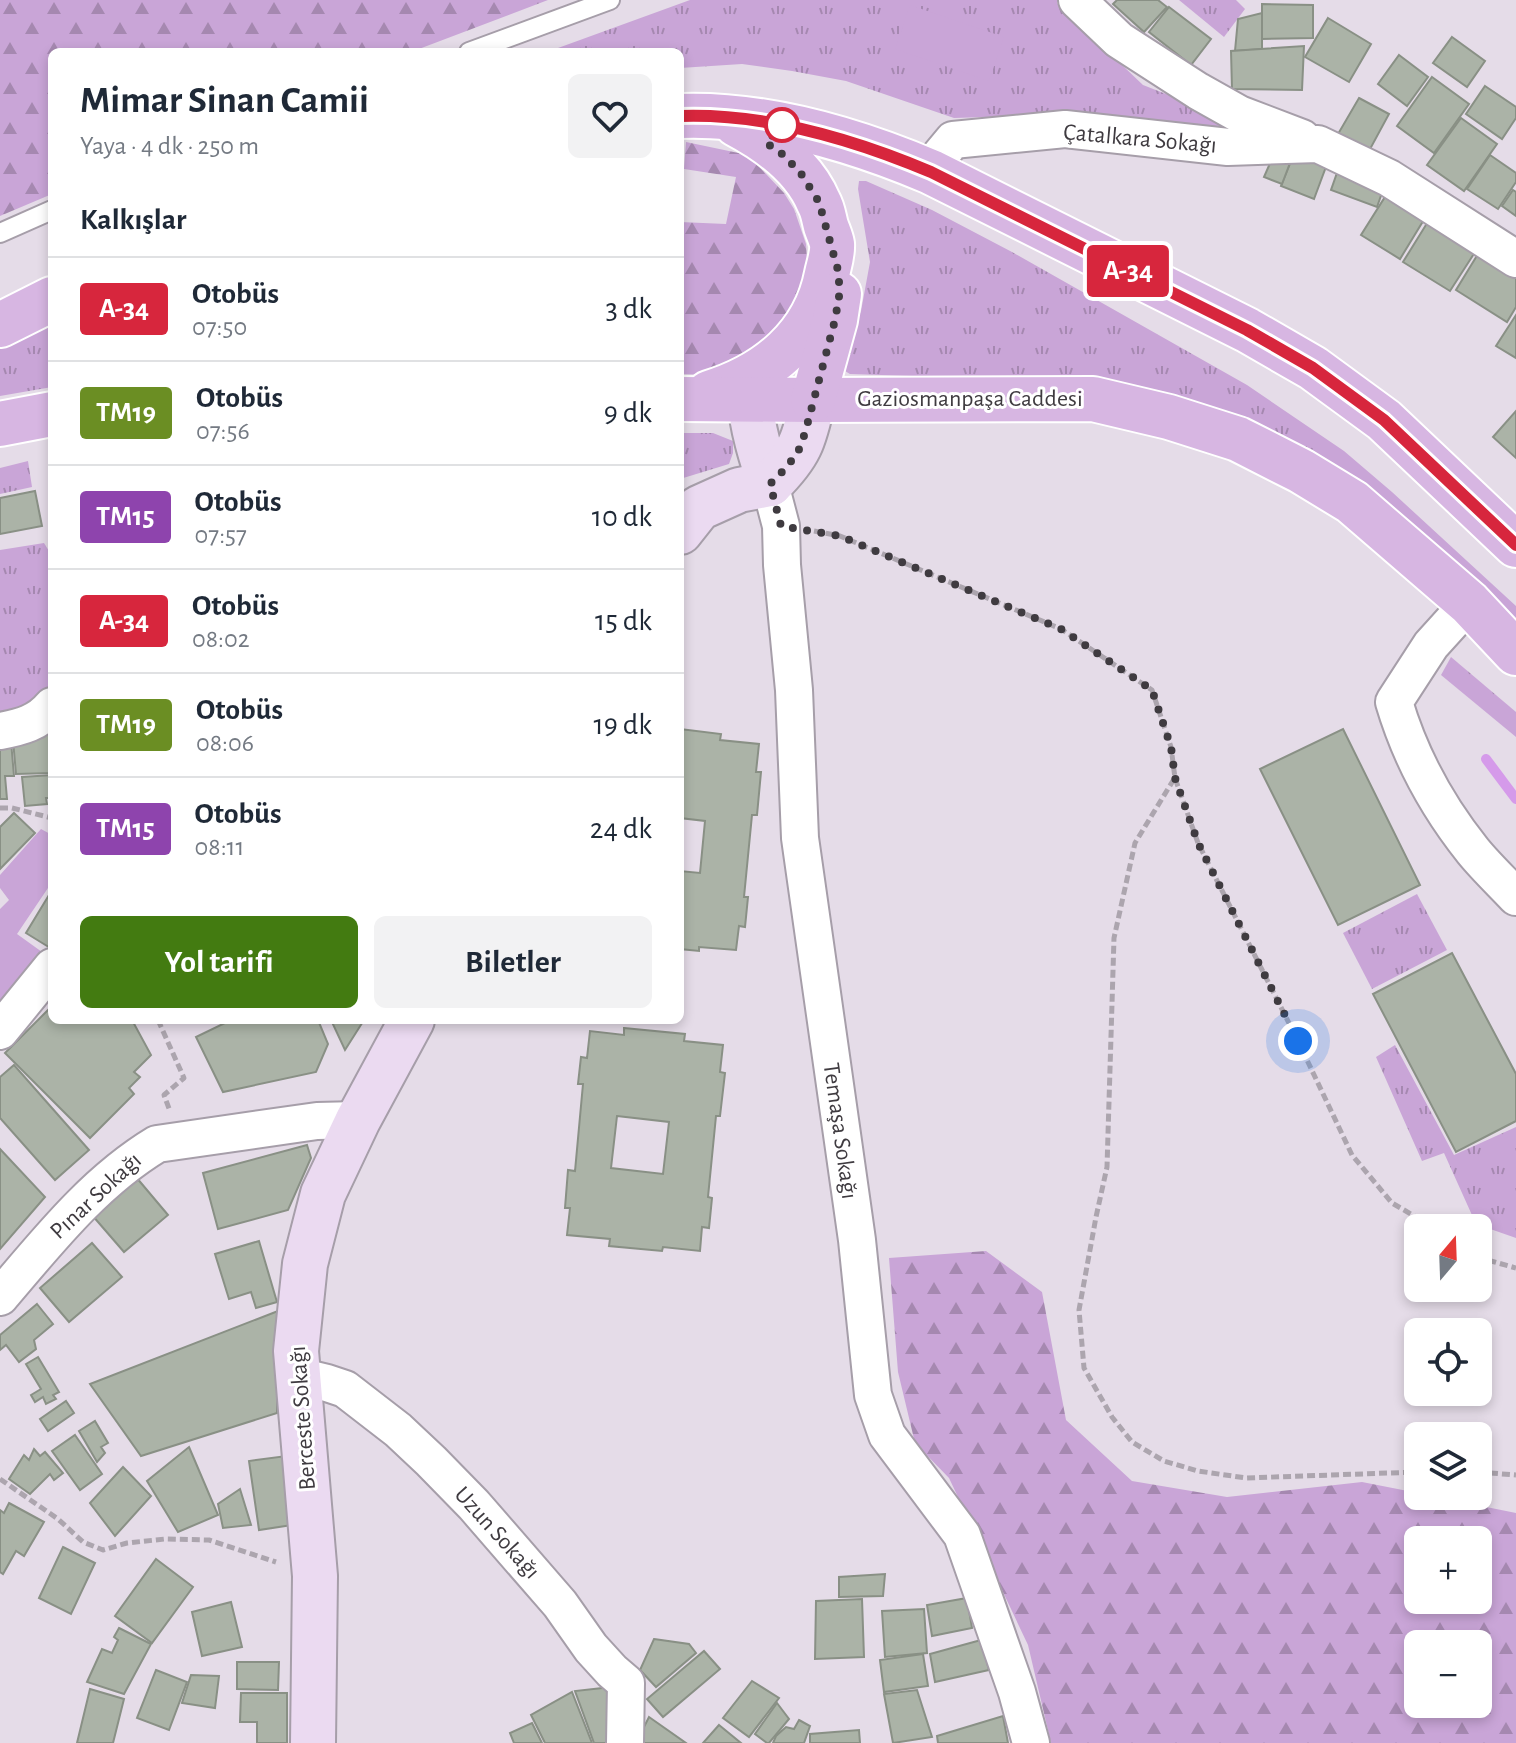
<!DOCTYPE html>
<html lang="tr">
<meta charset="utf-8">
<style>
body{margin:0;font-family:"Alegreya Sans",sans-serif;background:#f2f2f3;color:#1f2937;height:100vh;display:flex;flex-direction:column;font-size:30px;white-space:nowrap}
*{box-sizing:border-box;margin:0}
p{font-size:26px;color:#747a83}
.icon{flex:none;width:44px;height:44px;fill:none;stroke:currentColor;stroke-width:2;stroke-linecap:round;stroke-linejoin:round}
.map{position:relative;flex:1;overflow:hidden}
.drawer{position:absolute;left:48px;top:48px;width:636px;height:976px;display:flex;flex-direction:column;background:#fff;border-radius:12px;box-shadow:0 4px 12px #0003}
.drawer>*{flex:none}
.badge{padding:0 16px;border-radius:6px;font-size:28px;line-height:52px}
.needle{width:52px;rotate:19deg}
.fabs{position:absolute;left:1404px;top:1214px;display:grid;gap:16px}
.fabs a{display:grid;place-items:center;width:88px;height:88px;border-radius:12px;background:#fff;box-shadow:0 4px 12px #0003;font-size:40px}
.you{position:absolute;width:40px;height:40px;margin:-20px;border:6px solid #fff;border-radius:50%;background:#1a73e8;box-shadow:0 0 0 12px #1a73e833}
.map>.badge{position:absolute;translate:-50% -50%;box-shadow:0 0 0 4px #fff}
h2{padding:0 32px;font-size:30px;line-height:72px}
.round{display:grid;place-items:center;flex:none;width:84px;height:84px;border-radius:12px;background:#f2f2f3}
.overview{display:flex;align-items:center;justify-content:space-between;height:136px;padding:0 32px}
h1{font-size:38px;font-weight:700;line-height:60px}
.button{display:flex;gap:16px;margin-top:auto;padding:16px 32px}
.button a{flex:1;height:92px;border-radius:12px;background:#437b11;color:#fff;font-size:32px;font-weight:700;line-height:92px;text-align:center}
.button a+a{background:#f2f2f3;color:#1f2937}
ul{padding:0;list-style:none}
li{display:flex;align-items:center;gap:24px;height:104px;padding:0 32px;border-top:2px solid #e0e1e3}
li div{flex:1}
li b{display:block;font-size:30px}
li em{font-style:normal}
li .badge{min-width:88px;font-weight:700;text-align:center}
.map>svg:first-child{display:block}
</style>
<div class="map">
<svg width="1516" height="1743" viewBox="0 0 1516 1743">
<defs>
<pattern id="grass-tufts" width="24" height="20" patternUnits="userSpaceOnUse" patternTransform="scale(2)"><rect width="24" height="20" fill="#c9a5d7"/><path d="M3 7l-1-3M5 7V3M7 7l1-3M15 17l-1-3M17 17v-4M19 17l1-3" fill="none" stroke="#a588b0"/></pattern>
<pattern id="forest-firs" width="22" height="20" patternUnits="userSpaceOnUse" patternTransform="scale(2)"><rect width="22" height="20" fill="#c9a5d7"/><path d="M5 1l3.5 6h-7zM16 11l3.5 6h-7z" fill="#a588b0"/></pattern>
</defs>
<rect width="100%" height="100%" fill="#e5dce8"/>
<g fill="url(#grass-tufts)">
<path d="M690 0H1059L1057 3 1143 85 1271 135 1053 115 954 118 846 81 792 71 742 64 680 68V52H547Z"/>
<path d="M1179 0H1236L1245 9 1224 37Z"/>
<path d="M859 181H866L932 210 1012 252 1247 385 1344 451 1392 492 1516 606V629L1271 432 1213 407 1147 389 1126 386 975 378 850 374 845 371 843 364 848 345 861 311 870 262 858 189Z"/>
<path d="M52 314V387L0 396V339Z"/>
<path d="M680 433H713L733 441V453L729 464 680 479Z"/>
<path d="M28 461 32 487 0 494V468Z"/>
<path d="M44 543 52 556V691L0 720V550Z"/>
<path d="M1451 657 1516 712V737L1441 675Z"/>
<path d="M1417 894 1447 950 1372 989 1343 933Z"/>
<path d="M1395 1045 1454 1155 1516 1127V1238L1476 1224 1444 1153 1422 1161 1376 1057Z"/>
</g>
<g fill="url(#forest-firs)" fill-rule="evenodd">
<path d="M0 0H548L411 52H52V194L0 216Z"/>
<path d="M686 142 748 155 784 193 794 209 806 244 808 277 783 331 711 375 680 374V222L726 224 736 177 684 169Z"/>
<path d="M986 1251 1042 1292 1066 1420 1132 1481 1227 1497 1362 1482 1418 1493V1496H1432L1516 1513V1743H1051L1028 1645 949 1478 915 1443 898 1372 889 1258ZM1418 1540H1478V1600H1418ZM1418 1644H1478V1704H1418Z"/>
</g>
<g fill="#c9a5d7">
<path d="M910 5 1004 37 989 81 895 49Z"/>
<path d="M41 829 52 835V882L17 934 42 952 0 1005V909L9 900 0 888V875Z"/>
</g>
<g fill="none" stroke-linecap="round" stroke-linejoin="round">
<path stroke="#d59aea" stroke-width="10" d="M1486 759 1516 799"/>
</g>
<g fill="#abb3a7" stroke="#899085" stroke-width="2" fill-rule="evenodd">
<path d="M1117 0H1158L1167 7 1144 32 1113 4Z"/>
<path d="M1262 4 1313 5V38L1262 39Z"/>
<path d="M1169 7 1211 39 1191 65 1149 32Z"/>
<path d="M1262 13V49L1235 51 1238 19Z"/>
<path d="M1328 18 1371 44 1349 82 1305 57Z"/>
<path d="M1452 37 1485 61 1467 87 1433 63Z"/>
<path d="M1304 46 1302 90 1232 89 1231 51Z"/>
<path d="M1399 55 1428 77 1407 106 1378 84Z"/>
<path d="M1432 77 1469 104 1434 153 1397 126Z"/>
<path d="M1485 86 1516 107V118L1502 139 1466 114Z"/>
<path d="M1359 98 1389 114 1369 151 1338 134Z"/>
<path d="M1461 118 1497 144 1464 191 1427 165Z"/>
<path d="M1295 151 1327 164 1314 199 1281 186Z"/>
<path d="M1275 152 1293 155 1282 184 1264 177Z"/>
<path d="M1490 155 1516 173V182L1498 209 1467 189Z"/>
<path d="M1338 170 1384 187 1377 207 1331 190Z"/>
<path d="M1390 189 1428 213 1400 259 1361 235Z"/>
<path d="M1513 190 1516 192V216L1502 206Z"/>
<path d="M1429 220 1477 249 1450 291 1403 262Z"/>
<path d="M1478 254 1516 278V307L1507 322 1456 290Z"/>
<path d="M1516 315V358L1496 346Z"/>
<path d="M1516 411V458L1493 437Z"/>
<path d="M35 491 42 526 0 534V498Z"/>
<path d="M680 729 721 734 720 740 759 744 756 772H761L757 815H752L744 897H748L745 927 739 926 736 950 699 947V951L680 949V871L700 873 705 821 680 818Z"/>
<path d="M1343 729 1420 885 1338 925 1260 769Z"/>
<path d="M52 733V773L16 774 13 740Z"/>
<path d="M11 741 14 776H5L7 799H0V744Z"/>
<path d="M52 775V798H46L47 804 25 806 22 777Z"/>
<path d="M14 813 35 833 0 869V827Z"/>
<path d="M52 890V949L26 933Z"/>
<path d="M1452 953 1516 1074V1121L1456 1152 1373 994Z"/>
<path d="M52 1006V1020H132L151 1055 134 1072 140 1077 129 1088 134 1094 90 1138 5 1053Z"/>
<path d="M231 1020H318L328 1044 316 1072 223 1092 196 1037Z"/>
<path d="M331 1020H364L345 1050Z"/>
<path d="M624 1028 685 1034 684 1041 723 1045 720 1072 725 1073 720 1116H716L708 1197 712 1198 709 1228 702 1227 700 1251 663 1247 662 1251 609 1246 610 1239 567 1235 570 1208H565L568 1170 575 1171 583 1084H578L581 1057 587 1058 590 1031 624 1035ZM617 1116 669 1122 663 1174 611 1168Z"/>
<path d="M14 1065 89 1150 55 1180 0 1118V1077Z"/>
<path d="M307 1145 311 1158 288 1210 218 1229 203 1173Z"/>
<path d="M0 1149 45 1197 0 1249Z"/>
<path d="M136 1177 168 1215 124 1252 92 1215Z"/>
<path d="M259 1241 277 1302 256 1308 251 1292 229 1299 215 1254Z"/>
<path d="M92 1243 122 1277 69 1322 40 1288Z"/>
<path d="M37 1304 53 1324 34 1340 36 1349 19 1362 6 1345 0 1350V1335Z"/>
<path d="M278 1311 277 1413 141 1456 90 1384Z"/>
<path d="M38 1357 59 1392 53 1395 56 1399 46 1404 43 1397 35 1402 31 1395 41 1389 26 1364Z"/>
<path d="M66 1401 74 1413 48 1431 40 1419Z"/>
<path d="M95 1421 108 1443 101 1447 105 1453 97 1462 79 1431Z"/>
<path d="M75 1435 102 1474 80 1490 52 1451Z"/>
<path d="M189 1447 218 1515 178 1532 147 1481Z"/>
<path d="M34 1449 40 1456 45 1452 63 1473 54 1480 50 1474 30 1494 9 1479 24 1455 29 1460Z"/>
<path d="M294 1455 305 1523 259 1530 249 1461Z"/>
<path d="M123 1467 151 1496 115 1536 90 1503Z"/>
<path d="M240 1489 251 1525 223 1528 218 1504Z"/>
<path d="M9 1503 44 1522 24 1556 16 1551 3 1574 0 1572V1510L4 1513Z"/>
<path d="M63 1547 95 1563 71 1614 39 1598Z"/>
<path d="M156 1559 193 1587 152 1643 115 1616Z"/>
<path d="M885 1574 883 1596 839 1597V1577Z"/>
<path d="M967 1598 972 1628 932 1636 927 1605Z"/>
<path d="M862 1599 864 1657 815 1659 816 1601Z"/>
<path d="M231 1602 242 1647 202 1656 192 1612Z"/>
<path d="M924 1609 927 1653 885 1657 882 1611Z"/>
<path d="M119 1628 151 1644 124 1694 87 1682 102 1649 112 1653 118 1640 114 1637Z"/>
<path d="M654 1639 689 1644 696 1653 656 1687 640 1670Z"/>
<path d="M981 1640 989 1670 935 1682 930 1654Z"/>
<path d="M704 1651 720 1669 663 1717 647 1699Z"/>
<path d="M923 1654 928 1686 884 1692 880 1660Z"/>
<path d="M237 1662H279L278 1690 237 1689Z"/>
<path d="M156 1670 187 1682 169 1730 137 1718Z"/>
<path d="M191 1675 219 1676 215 1708 182 1703Z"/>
<path d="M752 1681 779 1698 749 1737 723 1718Z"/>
<path d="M621 1686 611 1743H594L575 1691Z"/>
<path d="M90 1689 124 1699 113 1743H77Z"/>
<path d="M917 1690 932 1737 893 1743 884 1694Z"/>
<path d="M572 1692 592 1743H545L531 1715Z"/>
<path d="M241 1693H287V1743H257V1722H240Z"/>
<path d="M777 1703 789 1719 769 1743H767L755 1734Z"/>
<path d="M1003 1716 1008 1743H938L937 1736Z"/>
<path d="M649 1717 686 1743H636Z"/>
<path d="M799 1720 810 1726 804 1743H773L776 1736 786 1727 794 1729Z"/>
<path d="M532 1723 542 1743H514L510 1733Z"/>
<path d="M719 1725 741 1743H703Z"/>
<path d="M859 1730 860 1743H810V1734Z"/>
</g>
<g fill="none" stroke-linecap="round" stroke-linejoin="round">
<g stroke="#a69ea9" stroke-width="22">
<g id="lane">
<path d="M469 52 610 0"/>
<path d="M0 233 52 210"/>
</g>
</g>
<g stroke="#a69ea9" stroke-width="40">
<g id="street">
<path d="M1077 0 1119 40 1198 91 1239 114 1302 138"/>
<path d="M931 172 938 158 953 140 1065 129 1228 147 1318 144 1389 178 1516 259"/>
<path d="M770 484 781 526 782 565 794 690 800 838 857 1240 873 1395 887 1435 962 1535 1017 1692 1031 1743"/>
<path d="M1469 603 1431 645 1394 702C1410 756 1437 806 1473 851 1486 867 1502 882 1516 897"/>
<path d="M0 731C21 727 38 723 52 706"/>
<path d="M0 1031 52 967"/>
<path d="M0 1297C47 1242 94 1182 157 1144L317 1121 358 1120"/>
<path d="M298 1376 327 1383 345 1389 398 1430 431 1461 474 1505 560 1604 591 1648 612 1671 626 1683 625 1743"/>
</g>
</g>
<g stroke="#a69ea9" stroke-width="48">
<g id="secondary">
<path d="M750 399C752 428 761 456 770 484"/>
<path d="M770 484C800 454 804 441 813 400"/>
<path d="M680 532 699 508 739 490 770 484"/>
<path d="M313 1743 315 1576 296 1351 305 1264 323 1194 358 1120 412 1020"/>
</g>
</g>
<g stroke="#fff" stroke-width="48">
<g id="primary">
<path d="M680 116C766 113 853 139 931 172L1247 330 1313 368 1384 420 1516 545"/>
<path d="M0 325 52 299"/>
<path d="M709 393C768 375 815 336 827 274 829 265 833 253 832 244 831 238 828 232 826 226 824 219 823 210 819 203 804 167 770 142 736 124"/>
<path d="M680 399 813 400 1093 399 1169 417 1238 439 1301 471 1352 502 1469 603 1516 653"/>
<path d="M813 400 835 320 839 294"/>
<path d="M0 424 52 414"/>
</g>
</g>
<g stroke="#aca5ae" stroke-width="5" stroke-dasharray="8 4" stroke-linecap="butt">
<path d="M814 531 840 536 1061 629 1152 690 1171 747 1175 778 1198 843 1298 1041 1352 1155 1392 1203 1435 1228"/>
<path d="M1174 779 1135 843 1114 938 1107 1167 1096 1217 1079 1310 1084 1368 1112 1417 1132 1442 1164 1461 1198 1471 1246 1478 1418 1472"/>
<path d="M0 808H12L52 818"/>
<path d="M158 1020 184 1078 164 1095 170 1111"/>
<path d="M1478 1254 1491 1261 1516 1268"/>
<path d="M1478 1472 1516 1475"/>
<path d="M0 1479 58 1519 83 1542 103 1550 127 1543 165 1539 209 1540 276 1562"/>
</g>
<use href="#lane" stroke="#fff" stroke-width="18"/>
<use href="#street" stroke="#fff" stroke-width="36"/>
<use href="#secondary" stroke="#ebdaf1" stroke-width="44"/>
<use href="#primary" stroke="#d7b6e2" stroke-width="44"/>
</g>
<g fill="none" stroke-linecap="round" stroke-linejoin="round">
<g stroke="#fff" stroke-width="18">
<path id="line" d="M680 116C766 113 853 139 931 172L1247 330 1313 368 1384 420 1516 545"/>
</g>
<use href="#line" stroke="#d7263d" stroke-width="12"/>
<path stroke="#3f3b40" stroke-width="8" stroke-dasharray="0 14.4" d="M782 125 766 143 781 153 800 172 819 202 839 274V297L835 320 805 433 798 452 786 468 770 484 781 526 840 536 1061 629 1152 690 1171 747 1175 778 1198 843 1298 1041"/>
</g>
<circle fill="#fff" stroke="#d7263d" stroke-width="4" cx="782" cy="125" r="16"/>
<g text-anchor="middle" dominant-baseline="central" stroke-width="6" stroke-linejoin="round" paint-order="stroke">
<g font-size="24" fill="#3f3b40" stroke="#fff">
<text transform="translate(1140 139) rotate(5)">Çatalkara Sokağı</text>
<text x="970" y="399">Gaziosmanpaşa Caddesi</text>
<text transform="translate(840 1131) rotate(82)">Temaşa Sokağı</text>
<text transform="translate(96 1196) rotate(-43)">Pınar Sokağı</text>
<text transform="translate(303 1418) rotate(-94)">Berceste Sokağı</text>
<text transform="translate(497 1533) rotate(48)">Uzun Sokağı</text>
</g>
</g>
</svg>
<div class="fabs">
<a><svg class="needle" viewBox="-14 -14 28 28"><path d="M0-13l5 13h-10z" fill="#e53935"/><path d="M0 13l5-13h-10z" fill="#747a83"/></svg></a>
<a><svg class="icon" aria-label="locate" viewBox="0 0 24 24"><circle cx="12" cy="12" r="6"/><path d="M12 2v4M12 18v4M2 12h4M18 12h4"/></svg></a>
<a><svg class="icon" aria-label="layers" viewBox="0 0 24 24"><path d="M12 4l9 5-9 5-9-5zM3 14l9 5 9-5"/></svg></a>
<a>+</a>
<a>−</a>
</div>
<div class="you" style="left:1298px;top:1041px"></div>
<b class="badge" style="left:1128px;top:271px;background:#d7263d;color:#fff">A-34</b>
<section class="drawer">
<div class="overview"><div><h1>Mimar Sinan Camii</h1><p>Yaya · 4 dk · 250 m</p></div><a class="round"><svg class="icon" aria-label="heart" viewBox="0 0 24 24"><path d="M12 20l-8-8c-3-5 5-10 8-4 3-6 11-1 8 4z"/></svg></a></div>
<h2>Kalkışlar</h2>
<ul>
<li><span class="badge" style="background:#d7263d;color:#fff">A-34</span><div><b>Otobüs</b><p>07:50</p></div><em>3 dk</em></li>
<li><span class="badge" style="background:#6b8e23;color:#fff">TM19</span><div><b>Otobüs</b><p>07:56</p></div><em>9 dk</em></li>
<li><span class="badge" style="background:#8e44ad;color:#fff">TM15</span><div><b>Otobüs</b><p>07:57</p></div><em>10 dk</em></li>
<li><span class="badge" style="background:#d7263d;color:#fff">A-34</span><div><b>Otobüs</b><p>08:02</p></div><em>15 dk</em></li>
<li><span class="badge" style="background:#6b8e23;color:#fff">TM19</span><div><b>Otobüs</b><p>08:06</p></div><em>19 dk</em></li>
<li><span class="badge" style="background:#8e44ad;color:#fff">TM15</span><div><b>Otobüs</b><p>08:11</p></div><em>24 dk</em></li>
</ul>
<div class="button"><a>Yol tarifi</a><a>Biletler</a></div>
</section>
</div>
